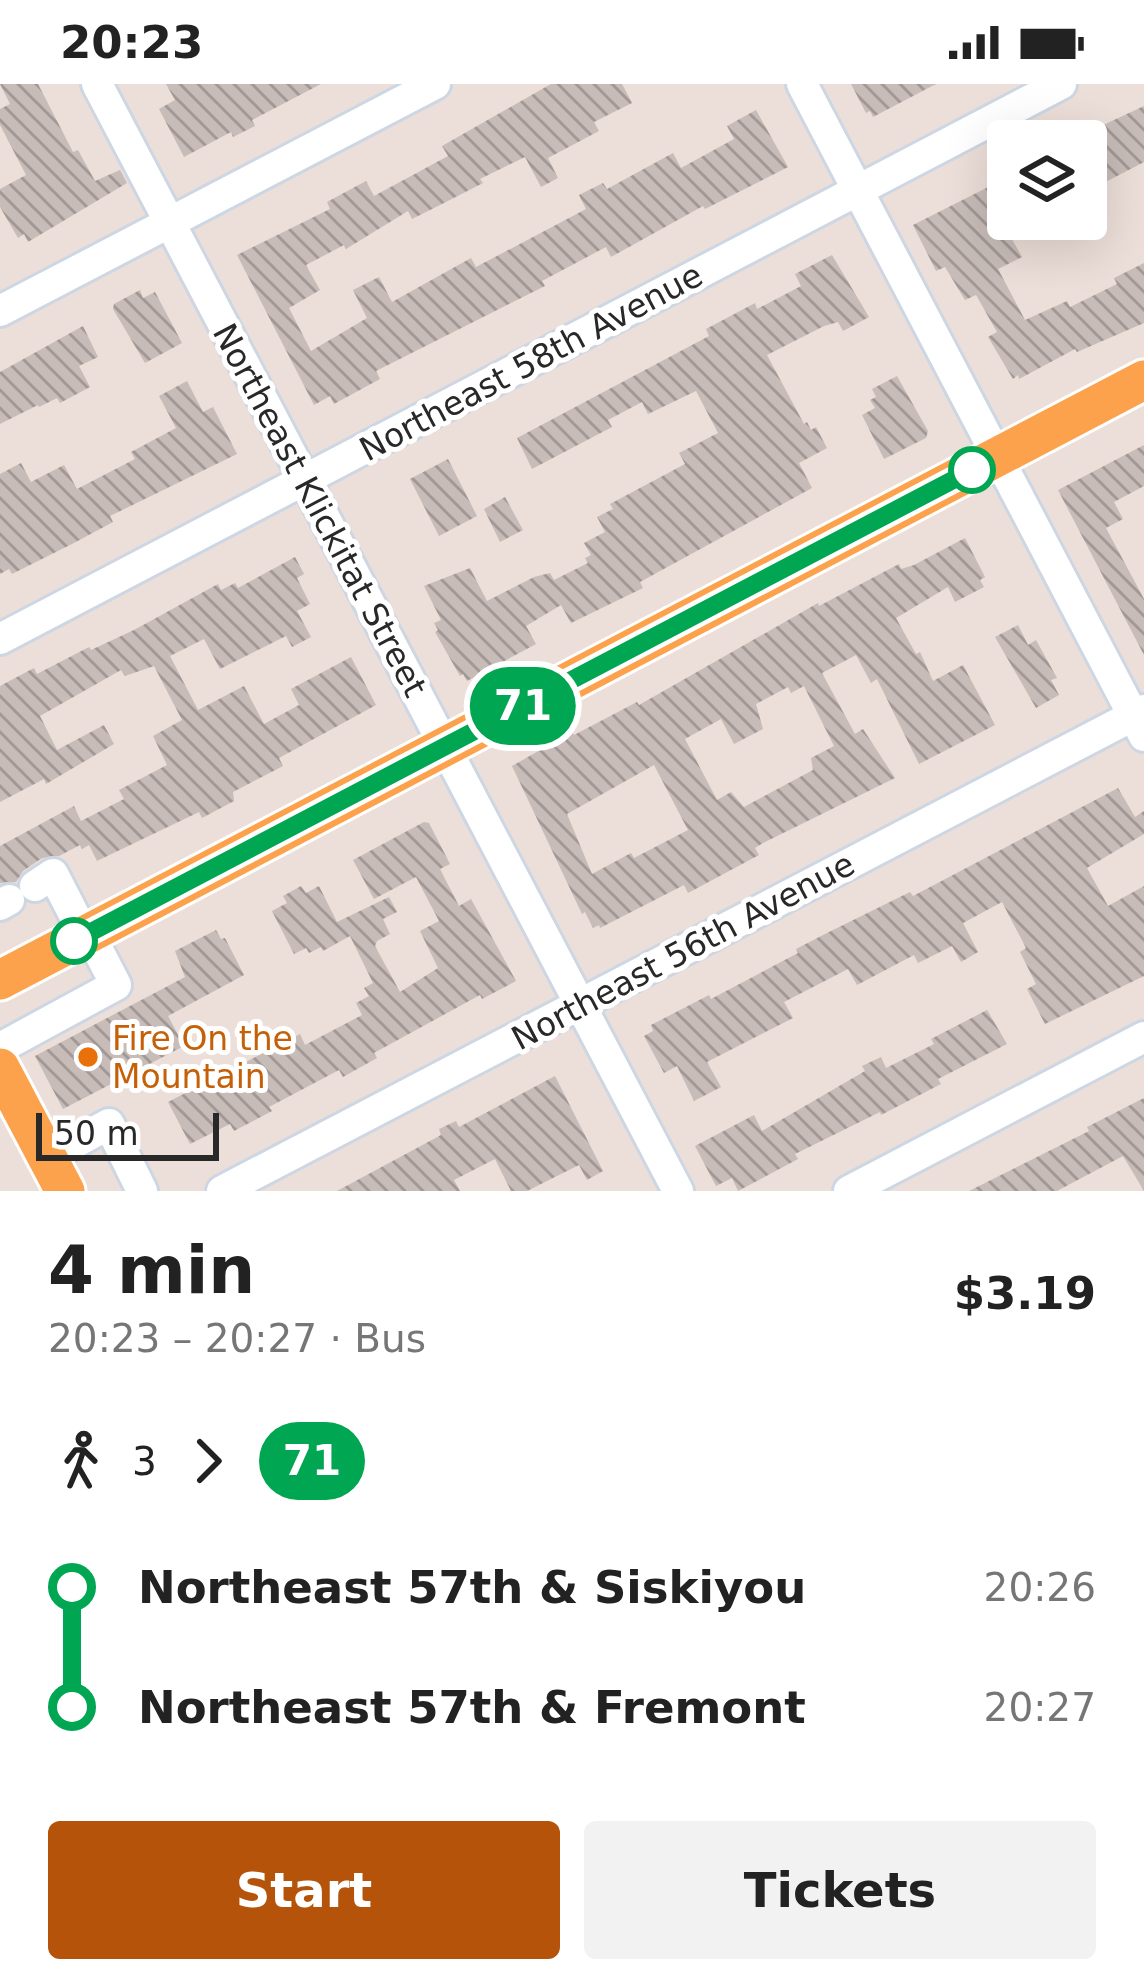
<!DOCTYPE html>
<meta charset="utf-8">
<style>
body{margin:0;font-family:"DejaVu Sans",sans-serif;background:#f2f2f2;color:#222;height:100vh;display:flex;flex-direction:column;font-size:45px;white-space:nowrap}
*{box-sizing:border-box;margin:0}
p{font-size:39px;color:#767676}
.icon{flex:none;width:66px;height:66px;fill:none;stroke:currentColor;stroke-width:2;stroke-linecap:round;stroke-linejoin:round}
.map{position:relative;height:1107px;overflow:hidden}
.panel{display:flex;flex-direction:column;background:#fff;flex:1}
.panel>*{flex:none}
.badge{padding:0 24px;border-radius:39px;font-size:42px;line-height:78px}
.buttons{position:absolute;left:987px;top:36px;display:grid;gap:24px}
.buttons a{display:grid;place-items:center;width:120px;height:120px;border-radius:12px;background:#fff;box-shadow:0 12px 48px #0002;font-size:60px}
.scale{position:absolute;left:36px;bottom:30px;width:183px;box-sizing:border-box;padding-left:12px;border:6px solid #282828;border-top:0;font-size:33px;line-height:42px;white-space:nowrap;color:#282828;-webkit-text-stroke:9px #fff;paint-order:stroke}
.map>.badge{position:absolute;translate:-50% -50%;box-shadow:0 0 0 6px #fff}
.legs{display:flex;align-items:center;gap:18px;height:132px;padding:0 48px;font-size:39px}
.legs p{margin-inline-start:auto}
.headline{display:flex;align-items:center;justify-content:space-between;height:204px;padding:0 48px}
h1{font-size:66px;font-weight:700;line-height:90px}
.action{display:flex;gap:24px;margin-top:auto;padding:24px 48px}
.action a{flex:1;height:138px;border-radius:12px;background:#b45309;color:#fff;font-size:48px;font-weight:700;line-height:138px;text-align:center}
.action a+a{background:#f2f2f2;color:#222}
ul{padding:0 48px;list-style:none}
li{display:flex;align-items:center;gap:42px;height:120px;font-size:45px}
li i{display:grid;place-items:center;width:18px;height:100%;margin:0 15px;background:currentColor}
li i::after{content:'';width:30px;height:30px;margin:-15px;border:9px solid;border-radius:50%;background:#fff}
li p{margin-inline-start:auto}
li:first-child i{background:linear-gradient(#0000 50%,currentColor 0)}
li:last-child i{background:linear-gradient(currentColor 50%,#0000 0)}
.status{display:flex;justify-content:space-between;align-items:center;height:84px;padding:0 60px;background:#fff;direction:ltr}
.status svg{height:33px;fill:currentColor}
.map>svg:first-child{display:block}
</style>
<div class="status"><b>20:23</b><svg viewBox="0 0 49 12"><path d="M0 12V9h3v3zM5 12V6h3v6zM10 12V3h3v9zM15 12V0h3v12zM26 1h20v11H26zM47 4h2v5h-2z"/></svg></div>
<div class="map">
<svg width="1144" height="1107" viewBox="0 0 1144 1107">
<defs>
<pattern id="building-back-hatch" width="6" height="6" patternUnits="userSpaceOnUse" patternTransform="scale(3)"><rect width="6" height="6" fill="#c7bcb8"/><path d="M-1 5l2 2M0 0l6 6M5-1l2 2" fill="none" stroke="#a29996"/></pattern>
</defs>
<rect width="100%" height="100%" fill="#ecded8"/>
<g fill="url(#building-back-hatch)" fill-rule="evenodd">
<path d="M0 0H38L73 68 78 66 95 97 120 86 127 99 28 158 24 150 18 154 0 123V105L26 91 0 41V25L10 20Z"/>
<path d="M166 0H321L252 36 255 42 233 53 231 48 184 73 159 25 175 16Z"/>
<path d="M551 0H622L632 19 594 38 599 47 548 74 558 94 541 103 525 73 480 95 483 99 442 120 412 135 408 127 346 165 344 161 306 181 320 206 289 224 311 267 367 234 353 206 379 193 392 218 471 174 476 183 586 125 579 111 603 99 607 105 673 69 681 84 734 55 727 42 756 26 788 83 705 125 703 122 611 173 606 163 542 197 545 202 376 287 380 295 334 320 330 312 314 321 237 171 330 125 327 118 366 97 374 112 448 72 442 62Z"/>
<path d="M851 0H936L873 33 870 27 866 29Z"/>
<path d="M1144 22V78L1098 102 1086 79 1084 50Z"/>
<path d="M1008 93V135H1051L1012 155 1022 173 998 185 1025 236 1067 217 1070 223 1117 200 1114 194 1144 179V239L1077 268 1075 265 1019 295 1018 291 1013 295 988 253 997 248 976 211 965 216 945 183 936 187 913 141Z"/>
<path d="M832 171 869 233 843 247 838 238 824 242 767 271 804 340 807 338 811 346 816 343 827 364 799 379 812 404 640 498 643 504 571 539 561 521 526 542 536 560 467 597 463 590 460 592 435 548 438 546 434 539 441 536 424 502 470 484 487 517 534 493 550 489 554 496 588 479 585 474 591 471 584 459 605 448 597 433 613 425 610 420 685 380 679 369 718 349 696 307 648 330 642 318 608 336 612 343 532 385 517 354 709 252 706 245 755 219 757 225 801 202 795 190Z"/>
<path d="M140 206 143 214 155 208 182 259 145 279 113 225 114 220Z"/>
<path d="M83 242 98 273 79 282 90 303 60 319 57 314 39 323 38 321 0 340V288Z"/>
<path d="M897 292 928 347 926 354 884 375 862 331 875 324 870 316 876 313 872 305Z"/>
<path d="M187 297 203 328 213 323 237 370 110 432 113 438 72 460 12 490 9 485 0 490V390L21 379 31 398 64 381 77 405 135 375 131 368 176 344 159 312Z"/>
<path d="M1144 361V402L1114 418 1123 435 1106 444 1144 515V571L1058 406Z"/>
<path d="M448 375 477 432 439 452 410 395Z"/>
<path d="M505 413 523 446 500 458 484 425Z"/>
<path d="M965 454 985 493 980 496 984 503 955 518 948 503 896 534 916 570 920 568 933 597 963 581 995 641 919 680 877 595 871 599 856 571 822 589 855 650 863 645 895 694 763 759 755 764 759 771 688 809 684 801 600 844 599 841 593 844 585 828 582 830 512 682 572 648 574 651 637 618 639 621 818 519 819 522 899 480 901 485 914 481ZM804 602 834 662 811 674 813 686 744 723 731 708 717 716 685 655 721 635 734 660 763 645 756 620 788 603 791 609ZM654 681 688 746 634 774 631 769 592 790 567 730Z"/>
<path d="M295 473 304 490 297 494 310 520 297 527 311 553 292 563 286 552 220 585 204 555 170 572 198 626 244 602 264 640 299 621 291 605 351 573 376 621 279 674 283 682 233 708 234 717 202 734 199 728 97 777 89 761 82 765 80 761 59 772 42 774 23 787 16 798 0 799V762L74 722 81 737 124 715 119 706 167 681 153 652 182 636 154 582 125 592 121 586 40 632 57 666 104 641 114 660 46 700 44 695 0 718V602L34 584 37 590 89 563 91 566 134 546 218 500 221 506 235 499 238 504Z"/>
<path d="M1018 541 1028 561 1036 556 1057 594 1051 596 1059 611 1036 624 995 553Z"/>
<path d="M1118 704 1135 733 1144 727V750L1087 784 1108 822 1144 802V892L1045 940 1027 905 1036 900 1020 868 1026 864 1002 818 963 839 978 868 961 878 952 862 918 879 914 871 857 901 848 885 784 918 793 934 707 978 721 1003 694 1017 677 982 664 989 644 952 653 947 651 941 709 911 711 915 798 869 796 865 825 850 910 808 913 812Z"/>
<path d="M424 738 429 739 450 780 440 785 459 822 471 815 516 897 482 915 480 911 374 969 377 974 343 993 339 986 269 1023 272 1027 234 1047 230 1040 190 1060 168 1018 300 950 305 961 362 931 356 919 369 912 364 904 373 899 350 852 323 867 321 863 309 869 306 864 294 870 272 827 287 819 283 812 301 802 306 809 319 802 337 838 389 813 397 828 383 835 390 850 377 857 375 862 400 908 438 884 420 847 439 837 416 793 374 815 353 776Z"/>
<path d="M216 846 221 855 225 854 244 891 168 932 184 962 63 1025 35 972 185 893 175 867Z"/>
<path d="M987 926 1007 960 938 995 941 1000 881 1031 880 1028 795 1070 798 1075 738 1107 732 1094 716 1102 695 1062 754 1031 762 1047 865 987 862 982 881 973 886 984 934 960 931 955Z"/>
<path d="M555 992 603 1087 587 1096 579 1081 527 1107H511L495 1075 454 1096 460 1107H337L441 1051 439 1045 456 1037 459 1043Z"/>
<path d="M1144 1014V1107L1123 1072 1057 1107H969L1089 1047 1087 1043Z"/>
</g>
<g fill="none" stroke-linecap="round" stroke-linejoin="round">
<g stroke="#cdd7e3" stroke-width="36">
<g id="minor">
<path d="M97 0 678 1107"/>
<path d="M802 0 1144 652"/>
<path d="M0 227 435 0"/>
<path d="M0 555 1061 0"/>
<path d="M35 802 53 790 85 852"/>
<path d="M0 821 9 816"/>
<path d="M0 964 116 901 89 849"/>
<path d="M47 1074 109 1040 142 1107"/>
<path d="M222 1107 1144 626"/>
<path d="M849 1107 1144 953"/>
</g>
</g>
<g stroke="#fff" stroke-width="45">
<g id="major">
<path d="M0 896 1144 296"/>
<path d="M0 984 65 1107"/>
</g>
</g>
<use href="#minor" stroke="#fff" stroke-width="30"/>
<use href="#major" stroke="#fda24c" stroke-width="39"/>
</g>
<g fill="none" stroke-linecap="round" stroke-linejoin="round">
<g stroke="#fff" stroke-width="27">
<path id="line-1" d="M74 857 972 386"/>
</g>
<use href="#line-1" stroke="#00a651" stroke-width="18"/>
</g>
<g fill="#fff" stroke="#00a651" stroke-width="6">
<circle cx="972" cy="386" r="21"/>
<circle cx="74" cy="857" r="21"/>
</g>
<circle fill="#e8710a" stroke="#fff" stroke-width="4.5" cx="88" cy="973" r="12"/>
<g text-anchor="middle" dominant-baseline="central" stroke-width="10" stroke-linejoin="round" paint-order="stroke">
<g font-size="33" fill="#282828" stroke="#fff">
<text transform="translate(531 278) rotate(-28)">Northeast 58th Avenue</text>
<text transform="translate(320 426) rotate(62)">Northeast Klickitat Street</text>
<text transform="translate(683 867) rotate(-28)">Northeast 56th Avenue</text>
</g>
<g font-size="33" fill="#c56008" stroke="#fff" text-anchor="start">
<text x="112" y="954">Fire On the<tspan x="112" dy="38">Mountain</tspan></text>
</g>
</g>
</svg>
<div class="buttons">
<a><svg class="icon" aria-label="layers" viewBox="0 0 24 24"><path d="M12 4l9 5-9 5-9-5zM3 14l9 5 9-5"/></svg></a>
</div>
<div class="scale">50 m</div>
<b class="badge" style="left:523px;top:622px;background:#00a651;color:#fff">71</b>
</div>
<section class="panel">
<div class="headline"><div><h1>4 min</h1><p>20:23 – 20:27 · Bus</p></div><b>$3.19</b></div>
<div class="legs"><svg class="icon" aria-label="walk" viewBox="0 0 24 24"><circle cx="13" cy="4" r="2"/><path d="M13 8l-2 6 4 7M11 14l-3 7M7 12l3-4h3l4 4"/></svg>3<svg class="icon" aria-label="forward" viewBox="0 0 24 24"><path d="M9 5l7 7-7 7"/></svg><b class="badge" style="background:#00a651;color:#fff">71</b></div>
<ul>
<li><i style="color:#00a651"></i><b>Northeast 57th &amp; Siskiyou</b><p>20:26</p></li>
<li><i style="color:#00a651"></i><b>Northeast 57th &amp; Fremont</b><p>20:27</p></li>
</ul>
<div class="action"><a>Start</a><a>Tickets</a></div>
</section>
